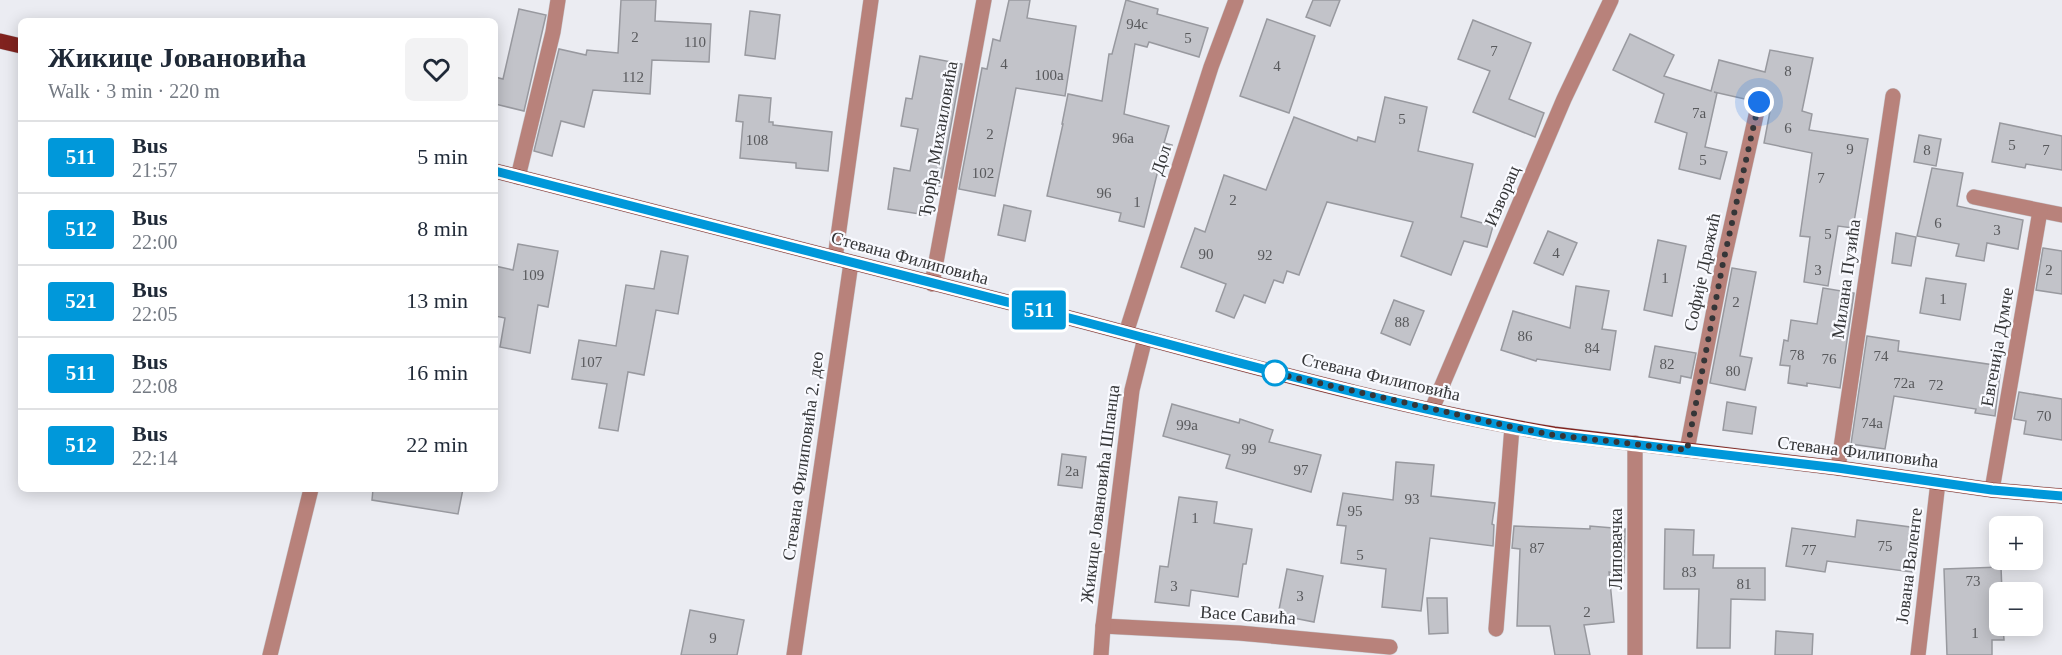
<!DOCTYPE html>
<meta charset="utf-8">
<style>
body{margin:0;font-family:"Times New Roman",serif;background:#f2f2f3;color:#1f2937;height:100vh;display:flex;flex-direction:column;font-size:22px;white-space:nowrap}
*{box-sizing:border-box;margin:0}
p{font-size:20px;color:#747a83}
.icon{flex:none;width:33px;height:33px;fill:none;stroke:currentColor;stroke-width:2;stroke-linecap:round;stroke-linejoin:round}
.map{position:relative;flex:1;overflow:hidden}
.sheet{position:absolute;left:18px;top:18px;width:480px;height:474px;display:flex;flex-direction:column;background:#fff;border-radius:9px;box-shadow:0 3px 15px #0003}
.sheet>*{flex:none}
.badge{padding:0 12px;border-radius:4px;font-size:21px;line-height:39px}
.fabs{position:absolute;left:1989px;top:516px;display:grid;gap:12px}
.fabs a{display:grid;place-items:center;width:54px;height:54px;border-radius:9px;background:#fff;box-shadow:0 3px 15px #0003;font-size:30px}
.you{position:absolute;width:30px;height:30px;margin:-15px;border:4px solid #fff;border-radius:50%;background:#1a73e8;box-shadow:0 0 0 9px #1a73e833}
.map>.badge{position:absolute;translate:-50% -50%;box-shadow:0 0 0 3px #fff}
.round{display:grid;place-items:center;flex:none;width:63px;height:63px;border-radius:9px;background:#f2f2f3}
.head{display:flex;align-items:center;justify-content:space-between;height:102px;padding:0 30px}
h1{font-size:28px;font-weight:800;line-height:45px}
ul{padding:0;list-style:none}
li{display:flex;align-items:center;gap:18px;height:72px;padding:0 30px;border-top:2px solid #e0e1e3}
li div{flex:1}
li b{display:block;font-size:22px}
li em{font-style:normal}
li .badge{min-width:66px;font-weight:700;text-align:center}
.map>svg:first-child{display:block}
</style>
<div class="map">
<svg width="2062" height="655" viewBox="0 0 2062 655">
<rect width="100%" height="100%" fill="#ebecf2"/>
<g fill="#c2c3c9" stroke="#98999f" stroke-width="1.5">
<path d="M621 0H656L655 21 711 24 709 62 652 60 650 94 593 90 584 127 561 121 552 156 534 151 559 49 586 55 587 50 618 53Z"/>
<path d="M1009 0H1030L1027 18 1076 26 1065 96 1016 88 995 196 959 189 982 68 987 69 993 39 1000 41Z"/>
<path d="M1126 0 1158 9 1157 14 1208 28 1199 57 1149 42 1147 47 1135 44 1124 114 1169 126 1164 143 1172 145 1167 163 1160 162 1144 227 1119 221 1121 213 1047 196 1063 124H1062L1068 94 1102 101 1109 54H1112Z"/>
<path d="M1313 0H1340L1330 26 1306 17Z"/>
<path d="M519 9 546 15 524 111 495 104V77L503 79Z"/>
<path d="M750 11 780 15 775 59 745 55Z"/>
<path d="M1267 19 1315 36 1289 113 1240 96Z"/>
<path d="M1473 20 1531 43 1509 99 1544 113 1535 137 1473 112 1490 71 1458 59Z"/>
<path d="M1630 34 1674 55 1664 76 1711 91 1719 60 1765 72 1770 50 1813 58 1802 111 1812 114 1809 130 1868 139 1853 228 1838 226 1828 286 1804 282 1810 237 1800 236 1812 153 1764 143 1771 106 1768 105V100L1765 94 1756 93 1749 100 1714 92 1717 93 1705 147 1727 152 1720 179 1679 169 1687 133 1655 122 1664 94 1613 70Z"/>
<path d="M920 56 962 64 940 186 931 184 926 215 888 209 894 168 910 171 918 129 901 126 906 98 912 99Z"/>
<path d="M739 95 771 98 769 122H773V125L832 132 828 171 796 168V163L740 158 743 122 736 121Z"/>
<path d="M1385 97 1427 107 1418 151 1473 164 1461 217 1493 226 1487 247 1464 241 1451 275 1401 256 1413 222 1327 202 1299 275 1287 271 1283 283 1274 280 1265 303 1244 295 1234 318 1216 311 1226 284 1181 267 1195 228 1205 232 1224 175 1266 190 1294 117 1357 141 1358 137 1375 142Z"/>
<path d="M2000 123 2062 136V170L2026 164 2025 168 1992 162Z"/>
<path d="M1919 135 1941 139 1936 166 1914 162Z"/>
<path d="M1932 168 1963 173 1957 206 2023 220 2018 249 1987 243 1984 261 1956 256 1959 244 1917 236Z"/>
<path d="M1004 205 1031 211 1025 241 998 235Z"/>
<path d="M1548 231 1577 243 1563 275 1534 263Z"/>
<path d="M1896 233 1916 237 1911 266 1892 263Z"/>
<path d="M1658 240 1686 246 1672 316 1644 310Z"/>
<path d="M518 244 558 251 548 307 538 305 530 353 500 347 505 318 495 316V266L513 270Z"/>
<path d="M2043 248 2062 251V294L2036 290Z"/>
<path d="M661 251 688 256 678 314 656 310 644 375 628 372 618 431 599 428 607 384 572 379 579 340 616 346 626 285 654 289Z"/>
<path d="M1732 268 1756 272 1740 356 1752 358 1745 390 1710 383Z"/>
<path d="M1926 278 1966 284 1960 320 1920 313Z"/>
<path d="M1576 286 1609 291 1602 329 1616 331 1610 370 1537 359 1536 361 1501 350 1513 311 1570 328Z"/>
<path d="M1823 288 1854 293 1840 388 1807 383V386L1788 383 1790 366 1780 365 1784 340 1788 341 1791 320 1817 324Z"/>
<path d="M1394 300 1424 311 1410 345 1381 333Z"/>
<path d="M1867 336 1899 341 1898 351 2001 366 1995 416 1975 413 1976 409 1894 396 1885 449 1851 444Z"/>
<path d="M1655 346 1696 353 1691 378 1681 376 1680 383 1649 377Z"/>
<path d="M2019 392 2062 399V440L2024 434 2026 421 2014 419Z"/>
<path d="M1727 402 1756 407 1752 434 1723 430Z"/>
<path d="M1172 404 1239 423 1240 419 1273 430 1269 442 1321 455 1311 492 1226 468 1230 455 1163 436Z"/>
<path d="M1062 454 1086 457 1082 488 1058 485Z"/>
<path d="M1396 462 1434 465 1431 496 1495 503 1492 524 1494 525 1493 546 1430 538 1421 611 1382 607 1386 569 1341 563 1346 526 1337 525 1343 493 1393 500Z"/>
<path d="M373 489H463L458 514 372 500Z"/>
<path d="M1179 497 1217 502 1214 523 1252 529 1246 564H1243L1238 597 1191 590 1189 606 1155 602 1160 566 1168 567Z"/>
<path d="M1857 520 1918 528 1912 572 1827 561 1825 572 1786 566 1792 528 1855 537Z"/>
<path d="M1514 526 1590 529V526L1625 529 1624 573 1609 572 1614 622 1584 625 1590 655H1555L1550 626H1517L1520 549 1512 548Z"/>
<path d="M1665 529 1694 530 1693 555H1714L1713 568H1765V600L1731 599 1730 648H1697L1699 589H1664Z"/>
<path d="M2001 567 2002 592H2000V626H2003L2004 640H1992V655H1947L1944 569Z"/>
<path d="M1287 569 1323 576 1314 622 1278 615Z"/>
<path d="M1427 598H1447L1448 633 1429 634Z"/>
<path d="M690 610 744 620 737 655H681Z"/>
<path d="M1776 631 1813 634 1812 655H1775Z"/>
</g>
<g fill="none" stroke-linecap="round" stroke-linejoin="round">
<g stroke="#c7c8cd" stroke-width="16">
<g id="minor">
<path d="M518 177 553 32 558 0"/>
<path d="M1974 197 2062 215"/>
<path d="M835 258 871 0"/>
<path d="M932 284 984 0"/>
<path d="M1126 333 1211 67 1236 0"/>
<path d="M1432 409 1564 99 1611 0"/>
<path d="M1687 450 1723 263 1759 102"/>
<path d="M1838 468 1893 96"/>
<path d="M1992 490 2040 211"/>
<path d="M1103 626 1239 633 1390 647"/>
<path d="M1496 629 1512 427"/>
<path d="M270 655 311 489"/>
<path d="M794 655 851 263"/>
<path d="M1101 655 1103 626 1132 390 1145 338"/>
<path d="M1635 655V443"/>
<path d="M1918 655 1938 482"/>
</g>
</g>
<g stroke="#c7c8cd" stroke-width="16">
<g id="major">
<path d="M0 41 21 46"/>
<path d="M495 171C683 220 871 267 1058 315 1223 358 1386 406 1554 434L1838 468 1992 490 2062 496"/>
</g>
</g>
<use href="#minor" stroke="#b8827b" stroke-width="15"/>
<use href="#major" stroke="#81231f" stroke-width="15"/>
</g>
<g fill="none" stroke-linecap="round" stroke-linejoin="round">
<g stroke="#fff" stroke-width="14">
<path id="line" d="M495 171C683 220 871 267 1058 315 1223 358 1386 405 1554 435L1838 468 1992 490 2062 496"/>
</g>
<use href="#line" stroke="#0098da" stroke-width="9"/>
<path stroke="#353638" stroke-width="6" stroke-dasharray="0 10.8" d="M1275 373 1266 371 1512 427 1554 435 1687 450 1723 263 1759 102"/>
</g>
<circle fill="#fff" stroke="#0098da" stroke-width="3" cx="1275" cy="373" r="12"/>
<g text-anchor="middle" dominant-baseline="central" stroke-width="4.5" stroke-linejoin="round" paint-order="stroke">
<g font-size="15" fill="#58595c">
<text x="1137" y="24">94c</text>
<text x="635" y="37">2</text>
<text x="1188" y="38">5</text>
<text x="695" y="42">110</text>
<text x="1494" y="51">7</text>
<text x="1004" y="64">4</text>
<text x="1277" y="66">4</text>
<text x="1788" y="71">8</text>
<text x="1049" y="75">100a</text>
<text x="633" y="77">112</text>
<text x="1699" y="113">7a</text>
<text x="1402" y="119">5</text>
<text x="1788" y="128">6</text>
<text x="990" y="134">2</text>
<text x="1123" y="138">96a</text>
<text x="757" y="140">108</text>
<text x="2012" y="145">5</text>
<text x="1850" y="149">9</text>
<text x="1927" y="150">8</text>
<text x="2046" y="150">7</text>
<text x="1703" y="160">5</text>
<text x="983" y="173">102</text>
<text x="1821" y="178">7</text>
<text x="1104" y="193">96</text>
<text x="1233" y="200">2</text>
<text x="1137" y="202">1</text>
<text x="1938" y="223">6</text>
<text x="1997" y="230">3</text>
<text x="1828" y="234">5</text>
<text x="1556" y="253">4</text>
<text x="1206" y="254">90</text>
<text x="1265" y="255">92</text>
<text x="1818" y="270">3</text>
<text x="2049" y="270">2</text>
<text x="533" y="275">109</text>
<text x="1665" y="278">1</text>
<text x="1943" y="299">1</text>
<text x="1736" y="302">2</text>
<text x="1402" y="322">88</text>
<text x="1525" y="336">86</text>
<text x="1592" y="348">84</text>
<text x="1797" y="355">78</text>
<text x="1881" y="356">74</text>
<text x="1829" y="359">76</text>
<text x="591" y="362">107</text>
<text x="1667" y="364">82</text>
<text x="1733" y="371">80</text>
<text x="1904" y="383">72a</text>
<text x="1936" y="385">72</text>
<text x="2044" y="416">70</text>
<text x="1872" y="423">74a</text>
<text x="1187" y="425">99a</text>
<text x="1249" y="449">99</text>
<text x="1301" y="470">97</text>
<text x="1072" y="471">2a</text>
<text x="1412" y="499">93</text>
<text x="1355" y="511">95</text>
<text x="1195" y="518">1</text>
<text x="1885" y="546">75</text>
<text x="1537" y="548">87</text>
<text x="1809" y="550">77</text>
<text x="1360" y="555">5</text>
<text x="1689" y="572">83</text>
<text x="1973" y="581">73</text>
<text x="1744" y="584">81</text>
<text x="1174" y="586">3</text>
<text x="1300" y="596">3</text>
<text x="1587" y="612">2</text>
<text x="1975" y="633">1</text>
<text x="713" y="638">9</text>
</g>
<g font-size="18" fill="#353638" stroke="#f9faff">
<text transform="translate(938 139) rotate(-80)">Ђорђа Михаиловића</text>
<text transform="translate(1161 160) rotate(-72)">Дол</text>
<text transform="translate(1502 196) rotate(-67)">Изворац</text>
<text transform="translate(910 258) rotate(15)">Стевана Филиповића</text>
<text transform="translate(1702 272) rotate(-78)">Софије Дражић</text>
<text transform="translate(1846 279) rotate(-82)">Милана Пузића</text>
<text transform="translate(1997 347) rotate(-80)">Евгенија Думче</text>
<text transform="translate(1381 377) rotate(13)">Стевана Филиповића</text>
<text transform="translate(1858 452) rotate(7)">Стевана Филиповића</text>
<text transform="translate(803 456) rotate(-82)">Стевана Филиповића 2. део</text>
<text transform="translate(1100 494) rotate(-83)">Жикице Јовановића Шпанца</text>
<text transform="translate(1616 549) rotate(-90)">Липовачка</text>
<text transform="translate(1909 566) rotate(-83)">Јована Валенте</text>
<text transform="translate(1248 615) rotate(4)">Васе Савића</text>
</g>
</g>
</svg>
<div class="fabs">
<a>+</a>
<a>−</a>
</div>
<div class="you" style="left:1759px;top:102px"></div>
<b class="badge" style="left:1039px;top:310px;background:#0098da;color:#fff">511</b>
<section class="sheet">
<div class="head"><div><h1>Жикице Јовановића</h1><p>Walk · 3 min · 220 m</p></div><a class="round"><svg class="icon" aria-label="heart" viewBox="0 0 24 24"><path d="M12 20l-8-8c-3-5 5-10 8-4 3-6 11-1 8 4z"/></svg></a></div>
<ul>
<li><span class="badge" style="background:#0098da;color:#fff">511</span><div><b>Bus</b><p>21:57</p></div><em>5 min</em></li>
<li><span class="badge" style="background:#0098da;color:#fff">512</span><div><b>Bus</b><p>22:00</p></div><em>8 min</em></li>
<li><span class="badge" style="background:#0098da;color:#fff">521</span><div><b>Bus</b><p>22:05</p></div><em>13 min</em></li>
<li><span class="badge" style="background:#0098da;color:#fff">511</span><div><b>Bus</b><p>22:08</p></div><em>16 min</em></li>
<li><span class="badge" style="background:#0098da;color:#fff">512</span><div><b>Bus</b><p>22:14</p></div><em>22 min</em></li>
</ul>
</section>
</div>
